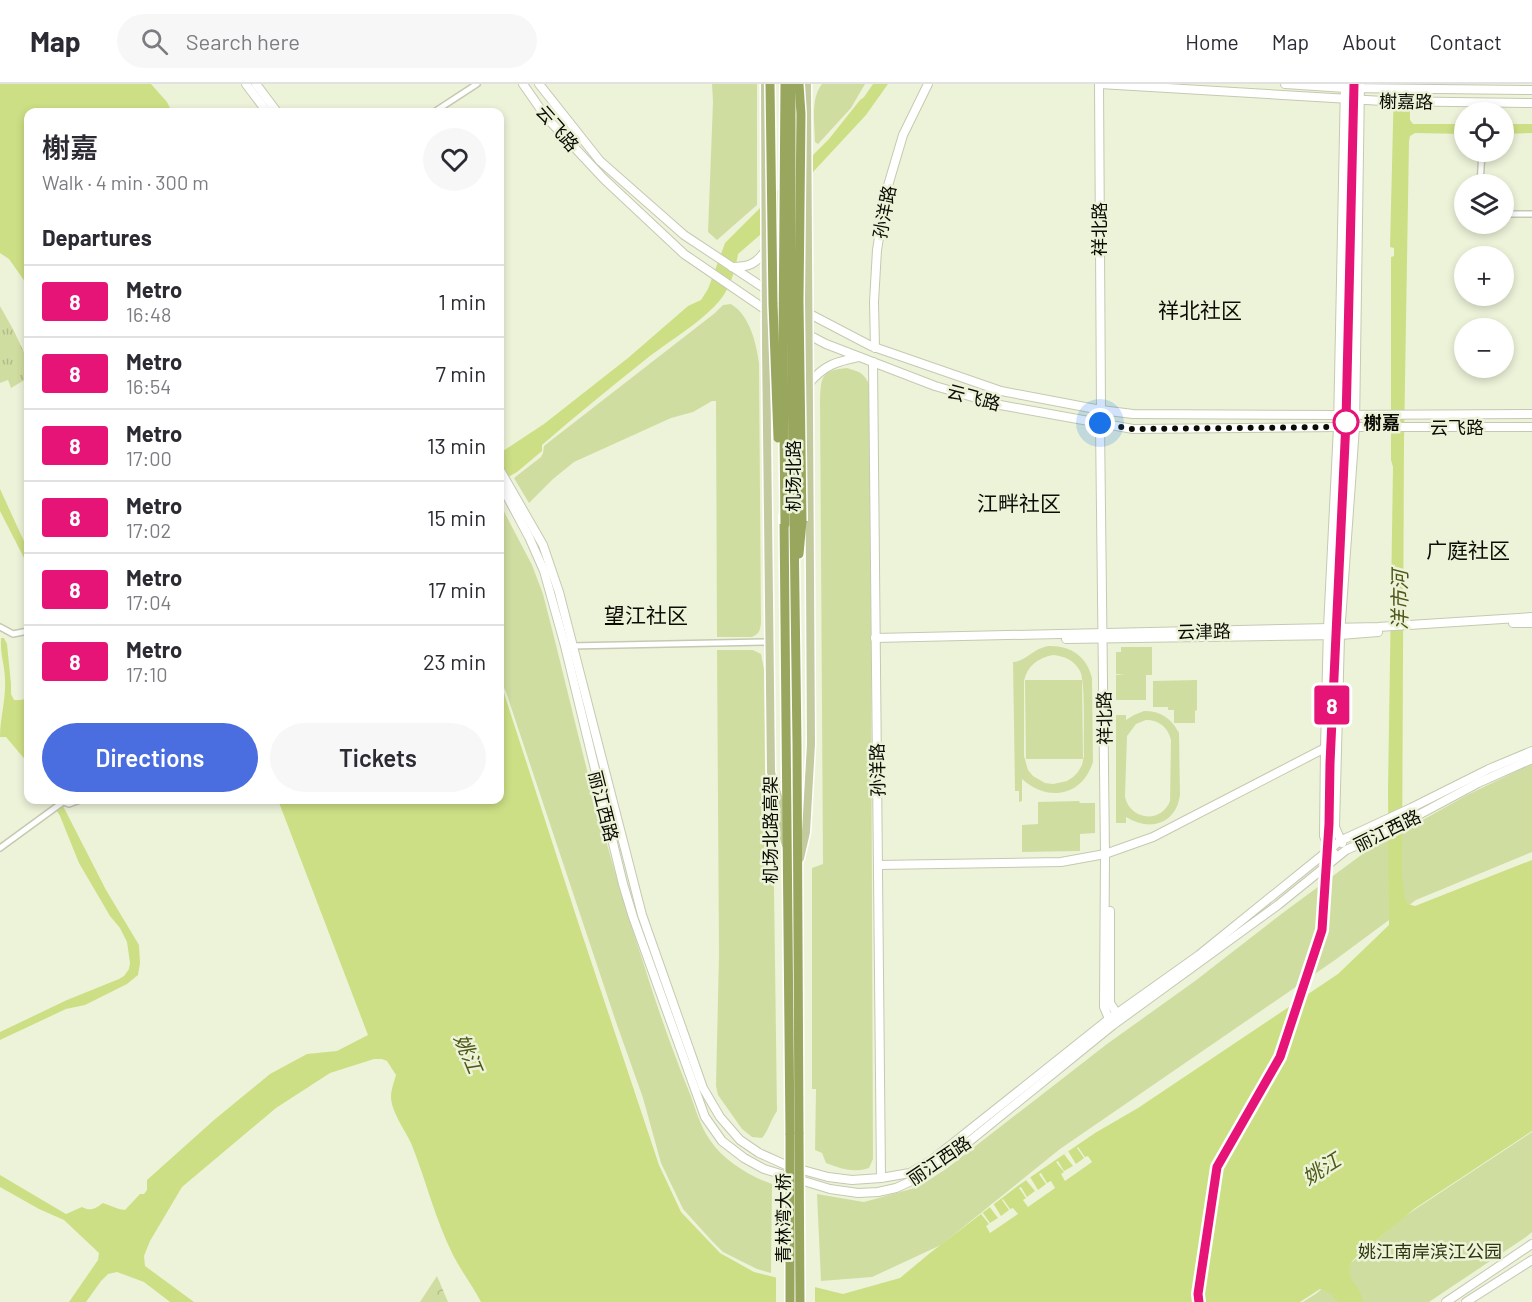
<!DOCTYPE html>
<meta charset="utf-8">
<style>
body{margin:0;font-family:Barlow,"Noto Sans SC",sans-serif;background:#f7f7f7;color:#2b2b33;height:100vh;display:flex;flex-direction:column;font-size:22px;white-space:nowrap}
*{box-sizing:border-box;margin:0}
p{font-size:20px;color:#7c7c81}
.icon{flex:none;width:33px;height:33px;fill:none;stroke:currentColor;stroke-width:2;stroke-linecap:round;stroke-linejoin:round}
.map{position:relative;flex:1;overflow:hidden}
.details{position:absolute;left:24px;top:24px;width:480px;height:696px;display:flex;flex-direction:column;background:#fff;border-radius:12px;box-shadow:0 3px 9px #0003}
.details>*{flex:none}
.badge{padding:0 12px;border-radius:4px;font-size:21px;line-height:39px}
.controls{position:absolute;left:1454px;top:18px;display:grid;gap:12px}
.controls a{display:grid;place-items:center;width:60px;height:60px;border-radius:50%;background:#fff;box-shadow:0 3px 9px #0003;font-size:30px}
.you{position:absolute;width:30px;height:30px;margin:-15px;border:4px solid #fff;border-radius:50%;background:#1a73e8;box-shadow:0 0 0 9px #1a73e833}
.map>.badge{position:absolute;translate:-50% -50%;box-shadow:0 0 0 3px #fff}
h2{padding:0 18px;font-size:22px;line-height:54px}
.round{display:grid;place-items:center;flex:none;width:63px;height:63px;border-radius:32px;background:#f7f7f7}
.overview{display:flex;align-items:center;justify-content:space-between;height:102px;padding:0 18px}
h1{font-size:28px;font-weight:600;line-height:45px}
.button{display:flex;gap:12px;margin-top:auto;padding:12px 18px}
.button a{flex:1;height:69px;border-radius:36px;background:#4a6de0;color:#fff;font-size:24px;font-weight:600;line-height:69px;text-align:center}
.button a+a{background:#f7f7f7;color:#2b2b33}
ul{padding:0;list-style:none}
li{display:flex;align-items:center;gap:18px;height:72px;padding:0 18px;border-top:2px solid #e1e1e2}
li div{flex:1}
li b{display:block;font-size:22px}
li em{font-style:normal}
li .badge{min-width:66px;font-weight:700;text-align:center}
header{display:flex;align-items:center;gap:36px;box-sizing:border-box;height:84px;padding:0 30px;background:#fff;border-bottom:2px solid #e1e1e2}
header strong{font-size:28px}
nav{display:flex;gap:33px;margin-inline-start:auto;font-size:21px}
.search{width:420px;height:54px;background:#f7f7f7;display:flex;align-items:center;gap:15px;box-sizing:border-box;padding:0 21px;border-radius:33px;color:#7c7c81;font-size:22px}
.map>svg:first-child{display:block}
</style>
<header>
<strong>Map</strong>
<div class="search"><svg class="icon" aria-label="search" viewBox="0 0 24 24"><circle cx="10" cy="10" r="6"/><path d="M15 15l6 6"/></svg>Search here</div>
<nav><a>Home</a><a>Map</a><a>About</a><a>Contact</a></nav>
</header>
<div class="map">
<svg width="1532" height="1218" viewBox="0 0 1532 1218">
<defs>
<pattern id="grass-tufts" width="24" height="20" patternUnits="userSpaceOnUse" patternTransform="scale(1.5)"><rect width="24" height="20" fill="#d0dda1"/><path d="M3 7l-1-3M5 7V3M7 7l1-3M15 17l-1-3M17 17v-4M19 17l1-3" fill="none" stroke="#b1bc89"/></pattern>
<pattern id="forest-crowns" width="20" height="18" patternUnits="userSpaceOnUse" patternTransform="scale(1.5)"><rect width="20" height="18" fill="#d0dda1"/><path d="M2 6a3 3 0 1 1 6 0M12 15a3 3 0 1 1 6 0" fill="none" stroke="#b1bc89"/></pattern>
</defs>
<rect width="100%" height="100%" fill="#edf3d9"/>
<path fill="url(#grass-tufts)" d="M0 222 14 247 28 277V294L11 304 8 296 0 299Z"/>
<path fill="url(#forest-crowns)" d="M437 1192 448 1218H420Z"/>
<g fill="#d0dda1" fill-rule="evenodd">
<path d="M712 0H757V121L717 156 708 148 713 18Z"/>
<path d="M822 0H865L851 24 818 60 815 58C815 40 810 15 822 0Z"/>
<path d="M731 220C750 232 756 258 759 279L761 539C760 547 759 550 752 553H717L716 317H712L693 328 671 334 574 378 553 395 529 419 514 394 541 373 543 369 544 362 549 358 715 229 723 221Z"/>
<path d="M847 284C860 288 865 289 870 303L873 1075 869 1084C854 1089 841 1085 826 1079L822 1069 815 1066 816 1005H812V784L823 780 820 315C821 292 822 286 847 284Z"/>
<path d="M500 420 532 481 543 510C565 593 583 677 607 760 621 811 638 862 654 912 665 945 677 978 690 1010 696 1026 700 1042 710 1056 723 1076 749 1092 772 1100L771 1189 757 1185 723 1168 712 1157 683 1125 661 1079 643 1014 616 938 506 608 500 595Z"/>
<path d="M1048 562C1070 561 1087 572 1092 594L1093 678C1082 713 1047 718 1022 695V717L1019 718V707H1015L1013 578C1025 578 1032 565 1048 562ZM1053 571C1064 572 1074 576 1080 587 1086 600 1083 654 1084 672L1082 681 1078 688 1073 693 1067 697 1053 700 1045 699 1033 692 1028 686 1024 672V597C1027 582 1038 574 1053 571Z"/>
<path d="M1121 563H1152V591H1146V616H1116V591H1125L1116 590V568H1121Z"/>
<path d="M717 566H753L761 570 764 585 766 784 774 794V805L777 1027C770 1037 769 1046 762 1054L752 1053 742 1045 718 1011 716 1002 719 871Z"/>
<path d="M1025 596H1082L1083 675H1026Z"/>
<path d="M1197 596V626L1195 627V639H1174V626H1168V623H1153V597Z"/>
<path d="M1144 627C1161 627 1171 634 1179 649L1180 711C1176 740 1150 748 1126 733V739H1116V631H1126V636L1134 631ZM1146 636C1159 636 1168 643 1171 656L1170 717C1161 740 1130 736 1125 713L1127 652 1136 640Z"/>
<path d="M1532 680V768L1416 816 1335 876 1060 1065 941 1161 872 1193 821 1197 817 1110 864 1118 918 1103 946 1085 1107 960 1195 897 1284 828 1364 769 1467 711Z"/>
<path d="M1079 717 1080 719H1095V749L1080 750V767L1022 768V741L1038 740V718Z"/>
<path d="M1532 1048V1148L1526 1153 1429 1218H1303L1317 1209 1402 1134Z"/>
</g>
<g fill="#cddf85">
<path d="M0 0H151L167 18 172 28H28V202L9 175 0 169Z"/>
<path d="M873 0H888L866 31 814 87 776 137 738 170C736 182 732 198 725 209 711 233 667 258 645 276 610 304 575 332 542 361V367L517 388 500 398V369L544 340 628 274 688 222 701 216 708 205 725 159 829 55 860 16 864 13Z"/>
<path d="M1394 0H1410V36L1413 40H1464V50L1415 49 1410 52 1409 57 1404 358 1402 793 1405 815 1408 820 1415 822 1532 776V1047L1414 1125 1353 1176C1341 1195 1362 1201 1363 1218H1338L1329 1208 1320 1205 1300 1218H481C473 1202 461 1187 453 1171 435 1135 426 1096 411 1059 405 1046 391 1027 391 1013 391 1006 394 998 396 991L387 977 382 975H374L330 989 276 1024 182 1103 150 1157 144 1172 145 1182 194 1218H170L144 1198 117 1188 108 1190 101 1197 86 1218H69L98 1176 99 1169 64 1136 39 1125 0 1103V1091L66 1130 82 1123C91 1128 96 1124 103 1119L119 1125 125 1126 140 1110H144L147 1106V1096L214 1036 270 990 307 970 337 967 368 951 278 716H500V599L504 609 578 838 659 1081 681 1128 720 1169 754 1188 843 1210 900 1194 930 1169 1019 1101 1095 1049 1138 1024 1338 890 1389 841 1388 706 1393 383 1391 376V173L1394 172V164L1390 163Z"/>
<path d="M1503 40H1532V49L1503 50Z"/>
<path d="M0 405 28 466V477L25 476 0 427Z"/>
<path d="M1 554H4L7 560 11 600V610L14 616H21L28 614V635L26 648 28 657V679L6 653H0C0 634 6 616 5 596 5 581 0 572 1 554Z"/>
<path d="M50 716H60L106 806 139 861 140 879 138 891 127 900 85 921 66 925 0 956V948L67 916 119 895 124 892 129 885 130 879 127 858 120 844 110 832 79 779 60 732Z"/>
</g>
<g fill="#edf3d9">
<path d="M1078 1063 1085 1073 1088 1072 1092 1078 1065 1097 1061 1090 1064 1088 1056 1078 1058 1077 1064 1087 1073 1082 1064 1070 1068 1067 1076 1080 1084 1074 1077 1064Z"/>
<path d="M1041 1089 1047 1099 1051 1097 1055 1104 1028 1123 1023 1116 1026 1114 1019 1104 1021 1103 1027 1113 1035 1107 1026 1096 1030 1093 1038 1106 1046 1100 1039 1090Z"/>
<path d="M1003 1115 1010 1125 1013 1124 1018 1130 990 1149 986 1142 989 1140 981 1130 983 1129 990 1139 998 1134 989 1122 993 1119 1001 1132 1009 1126 1002 1116Z"/>
<path d="M776 1190 815 1200V1218H776Z"/>
</g>
<g fill="none" stroke-linecap="round" stroke-linejoin="round">
<g stroke="#c4cab1" stroke-width="8">
<g id="street">
<path d="M434 28 477 0"/>
<path d="M1484 28V18"/>
<path d="M1480 100 1482 68"/>
<path d="M1503 130H1532"/>
<path d="M0 543 13 550 28 547"/>
<path d="M570 562 769 558"/>
<path d="M0 764 63 718 69 720 80 716"/>
</g>
</g>
<g stroke="#c4cab1" stroke-width="10">
<g id="secondary">
<path d="M246 0 267 28"/>
<path d="M256 0 277 28"/>
<path d="M523 0 546 33 604 95 684 170 769 228"/>
<path d="M539 0 600 77 684 151 770 208"/>
<path d="M1099 0 1101 326 1100 340 1105 770 1104 923 1110 937"/>
<path d="M1100 0 1383 17 1532 19"/>
<path d="M1285 0 1345 4 1532 6"/>
<path d="M732 183C749 183 756 180 765 167"/>
<path d="M804 227 871 262 1001 307 1101 326 1133 330 1338 331 1532 330"/>
<path d="M805 249 826 260 935 302 1000 321 1133 345 1338 343H1532"/>
<path d="M875 264 874 218 877 166 887 105 903 51 928 0"/>
<path d="M873 278 881 1094"/>
<path d="M809 299C826 280 836 278 859 273"/>
<path d="M500 386 543 461 559 508 642 831 703 1004 720 1033 740 1056 759 1069 788 1082 828 1093 852 1096 881 1094 910 1089 932 1076 1109 935 1199 871 1340 757 1411 724 1489 685 1532 667"/>
<path d="M500 399 529 453 544 487 565 562 623 800 633 833 705 1033 722 1057 744 1074 764 1085 830 1105 858 1109 878 1108 896 1104 918 1094 950 1073 1113 941 1278 821 1346 766 1383 750 1478 699 1532 675"/>
<path d="M1513 539H1532"/>
<path d="M875 554 1378 543 1532 533"/>
<path d="M1066 555 1340 551 1378 548"/>
<path d="M1342 759 1335 743 1340 551 1355 343 1360 0"/>
<path d="M1334 769 1330 766 1324 752 1325 664 1328 544 1338 343 1345 0"/>
<path d="M878 781 1061 778 1105 770 1153 753 1325 664"/>
<path d="M1110 827V919L1119 933"/>
<path d="M1446 1218 1532 1160"/>
<path d="M1466 1218 1532 1176"/>
</g>
</g>
<g stroke="#fff" stroke-width="11">
<g id="primary">
<path d="M765 0 766 261 771 688 779 716 781 747 786 761"/>
<path d="M800 774 806 748 811 660 807 0"/>
</g>
</g>
<g stroke="#fff" stroke-width="12">
<g id="highway">
<path d="M784 432 790 1051"/>
<path d="M794 439 797 660 799 1050"/>
<path d="M799 470 802 437"/>
</g>
</g>
<use href="#street" stroke="#fff" stroke-width="5"/>
<use href="#secondary" stroke="#fff" stroke-width="8"/>
<use href="#primary" stroke="#c2ca9e" stroke-width="8"/>
<use href="#highway" stroke="#99a75e" stroke-width="9"/>
<g stroke="#fff" stroke-width="12" stroke-linecap="butt">
<g id="highway-bridge">
<path d="M770 0 773 220 778 354"/>
<path d="M785 0 783 256 785 440"/>
<path d="M791 0V221L794 439"/>
<path d="M799 0 801 30 799 217 802 437"/>
<path d="M799 1050 800 1218"/>
<path d="M790 1051V1218"/>
</g>
</g>
<use href="#highway-bridge" stroke="#99a75e" stroke-width="9"/>
</g>
<g fill="none" stroke-linecap="round" stroke-linejoin="round">
<g stroke="#fff" stroke-width="14">
<path id="line" d="M1199 1218 1198 1210 1217 1083 1280 973 1322 846 1329 740 1330 679 1346 337 1354 0"/>
</g>
<use href="#line" stroke="#e61477" stroke-width="9"/>
<path stroke="#0b0d05" stroke-width="6" stroke-dasharray="0 10.8" d="M1100 339 1132 345 1338 343 1346 338"/>
</g>
<circle fill="#fff" stroke="#e61477" stroke-width="3" cx="1346" cy="338" r="12"/>
<g text-anchor="middle" dominant-baseline="central" stroke-width="5" stroke-linejoin="round" paint-order="stroke">
<g font-size="18" fill="#0b0d05" stroke="#edf3d9">
<text transform="translate(1406 17) rotate(1)">榭嘉路</text>
<text transform="translate(558 44) rotate(49)">云飞路</text>
<text transform="translate(884 128) rotate(-79)">孙洋路</text>
<text transform="translate(1099 145) rotate(-90)">祥北路</text>
<text transform="translate(974 313) rotate(15)">云飞路</text>
<text x="1457" y="343">云飞路</text>
<text transform="translate(793 392) rotate(-90)">机场北路</text>
<text transform="translate(1204 547) rotate(-1)">云津路</text>
<text transform="translate(1104 634) rotate(-91)">祥北路</text>
<text transform="translate(877 686) rotate(-91)">孙洋路</text>
<text transform="translate(604 722) rotate(76)">丽江西路</text>
<text transform="translate(770 746) rotate(-90)">机场北路高架</text>
<text transform="translate(1387 746) rotate(-26)">丽江西路</text>
<text transform="translate(939 1076) rotate(-34)">丽江西路</text>
<text transform="translate(783 1134) rotate(-90)">青林湾大桥</text>
</g>
<g font-size="18" font-weight="bold" fill="#0b0d05" stroke="#edf3d9" text-anchor="start">
<text x="1364" y="338">榭嘉</text>
</g>
<g font-size="18" fill="#2d340e" stroke="#edf3d9">
<text x="1430" y="1167">姚江南岸滨江公园</text>
</g>
<g font-size="20" font-style="italic" fill="#4e5818" stroke="#edf3d9">
<text transform="translate(1399 516) rotate(-90)">洋市河</text>
<text transform="translate(469 969) rotate(67)">姚江</text>
<text transform="translate(1321 1084) rotate(-32)">姚江</text>
</g>
<g font-size="21" fill="#0b0d05" stroke="#edf3d9">
<text x="1200" y="225">祥北社区</text>
<text x="1019" y="418">江畔社区</text>
<text x="1468" y="465">广庭社区</text>
<text x="646" y="530">望江社区</text>
</g>
</g>
</svg>
<div class="controls">
<a><svg class="icon" aria-label="locate" viewBox="0 0 24 24"><circle cx="12" cy="12" r="6"/><path d="M12 2v4M12 18v4M2 12h4M18 12h4"/></svg></a>
<a><svg class="icon" aria-label="layers" viewBox="0 0 24 24"><path d="M12 4l9 5-9 5-9-5zM3 14l9 5 9-5"/></svg></a>
<a>+</a>
<a>−</a>
</div>
<div class="you" style="left:1100px;top:339px"></div>
<b class="badge" style="left:1332px;top:621px;background:#e61477;color:#fff">8</b>
<section class="details">
<div class="overview"><div><h1>榭嘉</h1><p>Walk · 4 min · 300 m</p></div><a class="round"><svg class="icon" aria-label="heart" viewBox="0 0 24 24"><path d="M12 20l-8-8c-3-5 5-10 8-4 3-6 11-1 8 4z"/></svg></a></div>
<h2>Departures</h2>
<ul>
<li><span class="badge" style="background:#e61477;color:#fff">8</span><div><b>Metro</b><p>16:48</p></div><em>1 min</em></li>
<li><span class="badge" style="background:#e61477;color:#fff">8</span><div><b>Metro</b><p>16:54</p></div><em>7 min</em></li>
<li><span class="badge" style="background:#e61477;color:#fff">8</span><div><b>Metro</b><p>17:00</p></div><em>13 min</em></li>
<li><span class="badge" style="background:#e61477;color:#fff">8</span><div><b>Metro</b><p>17:02</p></div><em>15 min</em></li>
<li><span class="badge" style="background:#e61477;color:#fff">8</span><div><b>Metro</b><p>17:04</p></div><em>17 min</em></li>
<li><span class="badge" style="background:#e61477;color:#fff">8</span><div><b>Metro</b><p>17:10</p></div><em>23 min</em></li>
</ul>
<div class="button"><a>Directions</a><a>Tickets</a></div>
</section>
</div>
